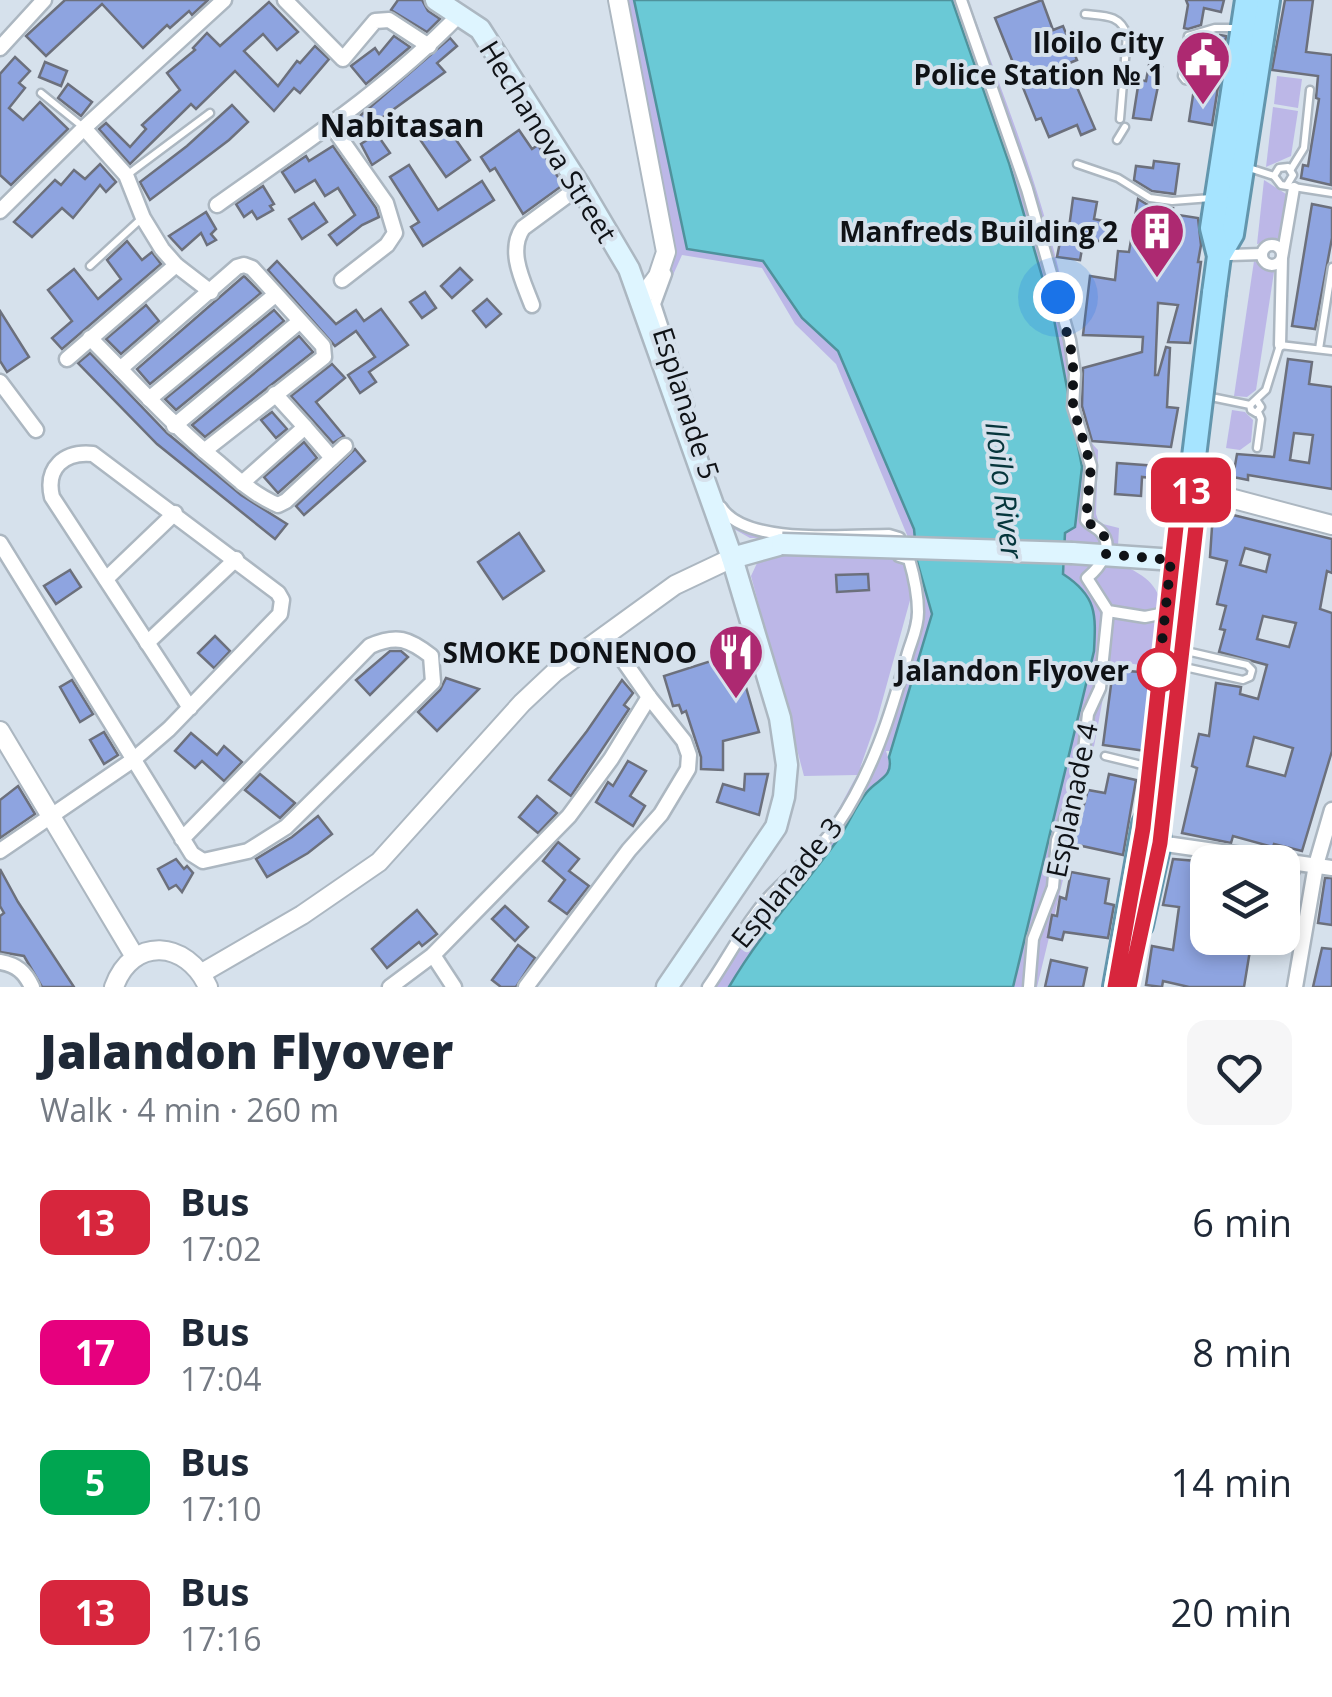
<!DOCTYPE html>
<meta charset="utf-8">
<style>
body{margin:0;font-family:"Open Sans",sans-serif;background:#f6f6f7;color:#1f2937;height:100vh;display:flex;flex-direction:column;font-size:38px;white-space:nowrap}
*{box-sizing:border-box;margin:0}
p{font-size:32px;color:#747a83}
.icon{flex:none;width:55px;height:55px;fill:none;stroke:currentColor;stroke-width:2;stroke-linecap:round;stroke-linejoin:round}
.map{position:relative;height:987px;overflow:hidden}
.panel{display:flex;flex-direction:column;background:#fff;flex:1}
.panel>*{flex:none}
.badge{padding:0 20px;border-radius:15px;font-size:35px;line-height:65px}
.fabs{position:absolute;left:1190px;top:845px;display:grid;gap:20px}
.fabs a{display:grid;place-items:center;width:110px;height:110px;border-radius:20px;background:#fff;box-shadow:0 5px 15px #0003;font-size:50px}
.you{position:absolute;width:50px;height:50px;margin:-25px;border:8px solid #fff;border-radius:50%;background:#1a73e8;box-shadow:0 0 0 15px #1a73e833}
.map>.badge{position:absolute;translate:-50% -50%;box-shadow:0 0 0 5px #fff}
.round{display:grid;place-items:center;flex:none;width:105px;height:105px;border-radius:20px;background:#f6f6f7}
.overview{display:flex;align-items:center;justify-content:space-between;height:170px;padding:0 40px}
h1{font-size:48px;font-weight:800;line-height:75px}
ul{padding:0;list-style:none}
li{display:flex;align-items:center;gap:30px;height:130px;padding:0 40px}
li div{flex:1}
li b{display:block;font-size:38px}
li em{font-style:normal}
li .badge{min-width:110px;font-weight:700;text-align:center}
.map>svg:first-child{display:block}
</style>
<div class="map">
<svg width="1332" height="987" viewBox="0 0 1332 987">
<rect width="100%" height="100%" fill="#d6e1ec"/>
<g fill="#bcb7e7" fill-rule="evenodd">
<path d="M622 0H646L733 125 946 573 895 751H886C893 770 887 780 869 788L747 987H702L724 949 767 892 830 825 857 775 804 776 751 576 758 561 772 555 887 556 917 559 836 364 795 324 762 268 682 255 660 304 725 508C765 538 844 528 893 529V539L750 538 725 524 653 308 672 251ZM912 593C914 629 881 735 860 768L877 720Z"/>
<path d="M943 0H968C1009 109 1050 212 1071 327 1073 342 1077 357 1079 372 1082 399 1077 429 1098 450L1096 514 1099 523 1119 528 1118 546 1063 545 1065 532 1069 529Z"/>
<path d="M1277 76 1302 79 1298 108 1274 104Z"/>
<path d="M1273 107 1298 111 1291 156 1266 167Z"/>
<path d="M1264 180 1286 194 1279 240 1257 244Z"/>
<path d="M1254 261 1274 272 1256 390 1247 397 1234 396Z"/>
<path d="M1232 410 1245 412 1253 420 1251 442 1240 450 1226 448Z"/>
<path d="M1065 563 1125 566C1151 579 1162 589 1162 619L1157 620 1154 667 1120 662 1111 666 1108 671 1090 768 1037 987H1005L1093 651 1063 575Z"/>
</g>
<path fill="#6ac9d6" stroke="#4f929c" stroke-width="2.5" d="M634 0H952L1009 163 1053 314 1082 467 1075 527 1065 533 1063 574C1097 596 1096 614 1094 651L1013 987H729C761 932 802 889 839 838 849 823 856 805 867 792 877 779 894 778 889 757L932 614 917 561 914 529 838 351 802 318 763 261 687 249Z"/>
<g fill="#8ea4e0" stroke="#6c707c" stroke-width="2.5" fill-rule="evenodd">
<path d="M65 0H208L192 15 189 11 170 28 167 25 143 48 102 4 46 56 26 36Z"/>
<path d="M398 0H422L428 11 440 19 427 32 391 10Z"/>
<path d="M1042 0 1053 30 1063 26 1077 60 1067 64 1095 129 1081 135 1077 125 1049 137 1041 118 1036 120 995 18Z"/>
<path d="M1186 0H1224L1221 12 1204 8 1201 25 1188 29 1184 28 1188 5Z"/>
<path d="M1285 0H1313L1306 52 1332 55 1331 185 1301 178 1303 165 1308 166 1319 99 1316 98 1318 76 1272 70Z"/>
<path d="M269 2 298 32 277 50 263 34 244 51 278 86 297 61 300 63 315 46 329 59 300 93 294 88 274 111 235 71 196 109 191 104 130 164 99 129 106 123 130 147 146 129 142 125 180 90 167 73 195 50 193 48 207 33 220 46Z"/>
<path d="M1220 35 1226 36 1219 85 1216 79 1194 72 1198 45 1217 48Z"/>
<path d="M394 36 410 47 366 84 351 66 375 48 379 54Z"/>
<path d="M450 38 457 46 437 63 445 72 379 120 382 123 374 130 390 153 372 165 361 144 367 140 353 122Z"/>
<path d="M15 57 30 71 19 83 25 88 9 108 23 120 40 102 68 129 11 185 0 175V74Z"/>
<path d="M45 62 67 71 61 86 39 77Z"/>
<path d="M1149 65 1162 67 1151 120 1133 118 1139 80 1146 81Z"/>
<path d="M68 84 92 102 81 116 58 98Z"/>
<path d="M1218 87 1212 125 1189 121 1194 89 1212 92Z"/>
<path d="M232 105 248 122 229 140 150 200 140 182 187 146Z"/>
<path d="M443 121 470 160 446 177 419 138Z"/>
<path d="M519 130 532 149 538 145 563 185 523 214 495 168 490 171 481 157Z"/>
<path d="M333 146 376 208 379 217 362 225 337 245 329 235 355 215 338 188 325 196 315 180 295 192 282 172 306 156 309 161Z"/>
<path d="M1154 161 1179 164 1175 194 1152 191 1134 180 1136 166 1153 168Z"/>
<path d="M100 164 116 182 106 192 100 185 73 218 62 208 32 237 14 222 55 180 61 185 74 170 85 179Z"/>
<path d="M409 165 438 210 482 181 494 200 423 246 411 227 419 222 390 177Z"/>
<path d="M263 186 274 204 270 206 273 210 257 219 252 211 244 217 236 204Z"/>
<path d="M1073 198 1097 202 1094 219 1113 223 1109 243 1084 238 1080 260 1057 257 1060 242 1067 243Z"/>
<path d="M1138 199 1148 205 1173 208 1172 214 1198 218 1201 245 1198 262H1201L1190 343 1168 342 1178 305 1158 303 1155 375H1158L1166 347 1170 348 1167 407 1178 408 1171 447 1092 441 1082 406 1083 368 1142 352 1143 337 1083 335 1090 276 1115 280 1118 251 1129 252Z"/>
<path d="M314 203 327 222 302 239 289 219Z"/>
<path d="M1312 204 1332 208V238L1315 329 1292 326Z"/>
<path d="M206 212 216 229 211 234 216 240 207 245 201 233 182 250 169 236Z"/>
<path d="M127 241 142 260 152 252 161 264 62 349 52 338 72 321 48 290 74 269 98 299 121 279 107 260Z"/>
<path d="M277 261 336 324 356 310 364 321 381 309 408 345 369 372 376 382 360 393 348 375 375 357 356 331 335 346 268 270Z"/>
<path d="M460 268 472 280 452 298 441 286Z"/>
<path d="M244 276 261 293 150 384 137 369Z"/>
<path d="M425 292 436 308 422 318 410 302Z"/>
<path d="M487 299 501 314 486 327 473 311Z"/>
<path d="M146 305 159 321 121 354 106 339Z"/>
<path d="M274 310 284 321 176 410 165 399Z"/>
<path d="M0 311 29 357 7 372 0 361Z"/>
<path d="M299 336 313 352 205 437 192 425Z"/>
<path d="M90 353 167 433 241 495 287 524 275 539 157 444 78 363Z"/>
<path d="M1288 359 1312 362 1309 384 1332 387V489L1248 475V480L1233 477 1237 454 1274 457ZM1294 433 1313 435 1309 463 1290 460Z"/>
<path d="M332 364 345 378 316 402 344 436 333 443 291 396Z"/>
<path d="M272 412 287 429 276 438 261 420Z"/>
<path d="M304 442 317 458 278 493 264 477Z"/>
<path d="M355 449 365 461 304 515 296 506Z"/>
<path d="M1117 463 1171 467 1170 480 1142 477 1141 496 1115 494Z"/>
<path d="M1229 514 1332 539V573L1327 571 1320 609 1332 613V751L1302 851 1274 844 1273 847 1233 836 1231 843 1182 833 1197 768 1192 766 1199 734 1209 736 1216 683 1241 687 1240 694 1258 699 1267 665 1219 652 1225 630 1220 629 1226 606 1217 604 1227 561 1210 557 1212 527ZM1245 548 1270 555 1266 572 1240 565ZM1263 616 1296 623 1289 647 1257 639ZM1254 737 1293 748 1285 776 1247 766Z"/>
<path d="M519 533 544 571 503 599 478 562Z"/>
<path d="M70 570 81 587 56 604 44 586Z"/>
<path d="M868 574 869 590 837 592 836 575Z"/>
<path d="M215 636 230 651 214 668 198 653Z"/>
<path d="M390 651H401L408 657 370 695 356 680Z"/>
<path d="M736 653 759 732 723 741V770L701 769V757L686 711 682 713 679 705 673 706 664 676Z"/>
<path d="M1113 670 1154 673 1146 751 1103 745Z"/>
<path d="M446 678 479 689 437 731 418 712 440 690Z"/>
<path d="M72 680 93 714 80 722 60 687Z"/>
<path d="M622 680 633 693 624 705 629 709 571 796 549 780 587 731Z"/>
<path d="M104 732 118 755 104 764 90 740Z"/>
<path d="M191 733 217 755 224 746 242 762 224 781 202 761 195 768 175 751Z"/>
<path d="M628 761 646 771 630 796 645 806 633 826 596 802 608 782 613 786Z"/>
<path d="M260 774 295 803 280 818 245 790Z"/>
<path d="M745 774H768L759 815 717 802 723 784 744 790Z"/>
<path d="M1109 774 1136 780 1123 855 1073 844 1088 790 1105 793Z"/>
<path d="M18 786 35 814 0 838V800Z"/>
<path d="M537 796 557 813 538 833 519 817Z"/>
<path d="M318 816 332 834 308 853 267 877 256 859 292 837Z"/>
<path d="M558 842 579 859 569 871 589 886 567 914 549 901 565 880 543 861Z"/>
<path d="M176 859 184 869 187 866 193 873 182 892 176 885 169 889 158 869Z"/>
<path d="M1173 859 1208 862V938H1252L1244 987H1189L1163 981 1162 987 1146 985 1152 946 1173 950 1179 907 1163 905Z"/>
<path d="M0 869 18 902 74 987H42L24 956 0 952V916L4 913 0 906Z"/>
<path d="M1071 872 1109 879 1105 903 1114 905 1108 938 1064 932 1062 940 1048 937 1052 915 1057 916 1060 897 1066 899Z"/>
<path d="M1282 872 1299 874 1287 948 1256 942 1257 938H1282Z"/>
<path d="M1325 878H1332V925L1318 923Z"/>
<path d="M505 906 528 927 515 941 492 919Z"/>
<path d="M417 910 437 934 422 946 419 942 387 968 372 949Z"/>
<path d="M518 945 535 958 516 987H501L492 980Z"/>
<path d="M1322 948 1332 949V987H1313Z"/>
<path d="M1051 960 1087 968 1083 987H1045Z"/>
</g>
<g fill="none" stroke-linecap="round" stroke-linejoin="round">
<g stroke="#acb7c1" stroke-width="11">
<g id="service">
<path d="M1085 14C1104 16 1120 14 1127 35L1120 119"/>
<path d="M1212 85 1185 80 1182 76 1188 36 1215 28H1237"/>
<path d="M41 93 83 127"/>
<path d="M1117 140 1125 127"/>
<path d="M1077 164 1118 178 1150 198 1172 201 1211 198"/>
<path d="M1246 167 1274 176 1281 185 1332 193"/>
<path d="M1291 169 1304 148 1310 90"/>
<path d="M127 175 210 113"/>
<path d="M1274 176 1279 168 1288 167 1293 175 1287 185"/>
<path d="M90 266 142 218"/>
<path d="M1319 349 1332 267"/>
<path d="M1211 397 1250 405 1251 410 1256 413 1261 407 1257 401"/>
<path d="M1250 405 1266 390 1280 345 1332 351"/>
<path d="M1257 448 1261 419 1258 412"/>
<path d="M1180 666 1243 680 1250 677 1252 670 1247 665 1182 650"/>
<path d="M1105 756 1150 767"/>
</g>
</g>
<g stroke="#acb7c1" stroke-width="15">
<g id="pedestrian">
<path d="M961 0 1027 189 1070 340 1075 374 1073 407 1091 466 1086 520C1090 525 1096 527 1100 531 1116 547 1099 568 1087 578L1108 611 1145 617 1165 613"/>
<circle cx="1272" cy="255" r="10"/>
<path d="M1230 255 1262 254"/>
<path d="M666 274 655 304 688 405"/>
<path d="M1280 345 1282 258 1294 188"/>
<path d="M708 987C730 956 747 919 774 892 793 873 822 847 837 825 872 774 891 714 907 656 911 641 918 629 918 612 918 594 914 576 909 559L899 556V538L889 535C847 535 745 546 721 507"/>
<path d="M1029 987 1033 939 1053 887 1057 840 1081 778 1088 714 1100 688 1108 611"/>
</g>
</g>
<g stroke="#acb7c1" stroke-width="19">
<g id="minor">
<path d="M285 0 343 59 375 21 389 20 429 46"/>
<path d="M0 48 44 0"/>
<path d="M331 125 386 203 395 233 387 245 342 280"/>
<path d="M84 128 126 175 143 218 162 249 176 265 211 292"/>
<path d="M217 205C300 146 386 90 458 16"/>
<path d="M0 211 84 128 224 0"/>
<path d="M532 305C523 281 507 251 523 228L580 186"/>
<path d="M90 338C133 381 173 426 220 464 237 479 256 496 278 505L286 501 345 446"/>
<path d="M67 359 176 265"/>
<path d="M120 369 237 267 244 265 252 268 323 346 324 357 204 451"/>
<path d="M0 382 36 430"/>
<path d="M149 399 275 295"/>
<path d="M174 426 299 322"/>
<path d="M305 427 332 458"/>
<path d="M242 483 305 427 275 394"/>
<path d="M0 543 192 854 203 861 248 851 286 827 433 682 431 656C409 639 397 634 370 646L182 839"/>
<path d="M106 579 175 513"/>
<path d="M147 643 236 559"/>
<path d="M1159 843 1332 868"/>
<path d="M0 851 133 760 169 729 280 614 282 600 278 593 93 454C64 451 45 468 52 497L190 708"/>
<path d="M433 955 454 987"/>
<path d="M0 962C17 965 25 972 32 987"/>
<path d="M390 987 433 955 569 816 611 759 649 697"/>
<path d="M526 987 629 850 661 814 688 769 689 755 684 741 649 697 605 634"/>
<path d="M1295 987 1316 865 1332 810"/>
</g>
</g>
<g stroke="#acb7c1" stroke-width="22">
<g id="tertiary">
<path d="M618 0 666 252 658 276 641 299"/>
<path d="M1180 491 1211 493 1332 525"/>
<path d="M0 731 135 957"/>
<path d="M202 973 302 915 379 862 522 703 555 672 675 585 732 558"/>
<path d="M114 987C132 936 187 940 208 987"/>
</g>
</g>
<g stroke="#acb7c1" stroke-width="25">
<g id="secondary">
<path d="M436 0 480 29 580 186 629 269 732 558 780 718 787 765 784 797 776 827 667 987"/>
<path d="M1072 553 1190 561"/>
<path d="M732 558 782 544"/>
</g>
</g>
<g stroke="#6396ad" stroke-width="28">
<g id="trunk">
<path d="M1219 256 1232 234 1268 0"/>
<path d="M1214 293 1219 256 1212 228 1247 0"/>
<path d="M1141 925 1159 843 1155 800"/>
<path d="M1115 987 1144 824 1155 800 1159 777"/>
</g>
</g>
<use href="#service" stroke="#fff" stroke-width="6"/>
<use href="#pedestrian" stroke="#fff" stroke-width="10"/>
<use href="#minor" stroke="#fff" stroke-width="14"/>
<use href="#tertiary" stroke="#fff" stroke-width="18"/>
<use href="#secondary" stroke="#def5ff" stroke-width="20"/>
<use href="#trunk" stroke="#a6e4ff" stroke-width="22"/>
<g stroke="#acb7c1" stroke-width="25" stroke-linecap="butt">
<path id="secondary-bridge" d="M782 544 1072 553"/>
</g>
<g stroke="#6396ad" stroke-width="28" stroke-linecap="butt">
<path id="trunk-bridge" d="M1159 777 1177 596 1214 293"/>
</g>
<use href="#secondary-bridge" stroke="#def5ff" stroke-width="20"/>
<use href="#trunk-bridge" stroke="#a6e4ff" stroke-width="22"/>
</g>
<g fill="none" stroke-linecap="round" stroke-linejoin="round">
<g stroke="#fff" stroke-width="22">
<path id="line" d="M1115 987 1143 828 1180 490 1200 491 1160 843 1129 987"/>
</g>
<use href="#line" stroke="#d7263d" stroke-width="15"/>
<path stroke="#0f1216" stroke-width="10" stroke-dasharray="0 18" d="M1058 297 1073 358V407L1091 466 1086 520 1104 536 1106 554 1171 560 1159 670"/>
</g>
<defs>
<g id="civic-pin" transform="scale(2.875)"><path d="M0 17L-7.5 6A9.5 9.5 0 1 1 7.5 6Z" fill="#ad2971" stroke="#d6e1ec"/><path d="M-.6-6.5H3V-4.5H.6V-3L4-1V1h2V6H-6V1h2V-1L-.6-3ZM-1.2 2.5V6h2.4V2.5Z" fill="#fff"/></g>
<g id="building-pin" transform="scale(2.875)"><path d="M0 17L-7.5 6A9.5 9.5 0 1 1 7.5 6Z" fill="#ad2971" stroke="#d6e1ec"/><path d="M-4-6H4V6H1V3H-1V6H-4ZM-2.5-4.3h1.7v1.8h-1.7ZM.8-4.3h1.7v1.8H.8ZM-2.5-1h1.7V.8h-1.7ZM.8-1h1.7V.8H.8Z" fill="#fff"/></g>
<g id="restaurant-pin" transform="scale(2.875)"><path d="M0 17L-7.5 6A9.5 9.5 0 1 1 7.5 6Z" fill="#ad2971" stroke="#d6e1ec"/><path d="M-5-6h1v4h1v-4h1v4h1v-4h1v5L-1.5 .5V6h-2V.5L-5-1ZM5-6V6H3V1.5H1.5Q1.5-4 5-6Z" fill="#fff"/></g>
</defs>
<g fill-rule="evenodd">
<use href="#civic-pin" x="1203" y="58"/>
<use href="#building-pin" x="1157" y="231"/>
<use href="#restaurant-pin" x="736" y="652"/>
</g>
<circle fill="#fff" stroke="#d7263d" stroke-width="5" cx="1159" cy="670" r="20"/>
<g text-anchor="middle" dominant-baseline="central" stroke-width="8" stroke-linejoin="round" paint-order="stroke">
<g font-size="28" font-weight="bold" fill="#0f1216" stroke="#d6e1ec" text-anchor="end">
<text x="1164" y="42">Iloilo City<tspan x="1164" dy="32">Police Station № 1</tspan></text>
<text x="1118" y="231">Manfreds Building 2</text>
<text x="697" y="652">SMOKE DONENOO</text>
</g>
<g font-size="28" fill="#0f1216" stroke="#d6e1ec">
<text transform="translate(549 141) rotate(58)">Hechanova Street</text>
<text transform="translate(687 403) rotate(72)">Esplanade 5</text>
<text transform="translate(1071 800) rotate(-78)">Esplanade 4</text>
<text transform="translate(786 882) rotate(-51)">Esplanade 3</text>
</g>
<g font-size="28" font-weight="bold" fill="#0f1216" stroke="#d6e1ec" text-anchor="end">
<text x="1129" y="670">Jalandon Flyover</text>
</g>
<g font-size="30" font-style="italic" fill="#06363c" stroke="#d6e1ec">
<text transform="translate(1005 490) rotate(83)">Iloilo River</text>
</g>
<g font-size="32" font-weight="bold" fill="#0f1216" stroke="#d6e1ec">
<text x="402" y="124">Nabitasan</text>
</g>
</g>
</svg>
<div class="fabs">
<a><svg class="icon" aria-label="layers" viewBox="0 0 24 24"><path d="M12 4l9 5-9 5-9-5zM3 14l9 5 9-5"/></svg></a>
</div>
<div class="you" style="left:1058px;top:297px"></div>
<b class="badge" style="left:1191px;top:490px;background:#d7263d;color:#fff">13</b>
</div>
<section class="panel">
<div class="overview"><div><h1>Jalandon Flyover</h1><p>Walk · 4 min · 260 m</p></div><a class="round"><svg class="icon" aria-label="heart" viewBox="0 0 24 24"><path d="M12 20l-8-8c-3-5 5-10 8-4 3-6 11-1 8 4z"/></svg></a></div>
<ul>
<li><span class="badge" style="background:#d7263d;color:#fff">13</span><div><b>Bus</b><p>17:02</p></div><em>6 min</em></li>
<li><span class="badge" style="background:#e6007e;color:#fff">17</span><div><b>Bus</b><p>17:04</p></div><em>8 min</em></li>
<li><span class="badge" style="background:#00a651;color:#fff">5</span><div><b>Bus</b><p>17:10</p></div><em>14 min</em></li>
<li><span class="badge" style="background:#d7263d;color:#fff">13</span><div><b>Bus</b><p>17:16</p></div><em>20 min</em></li>
</ul>
</section>
